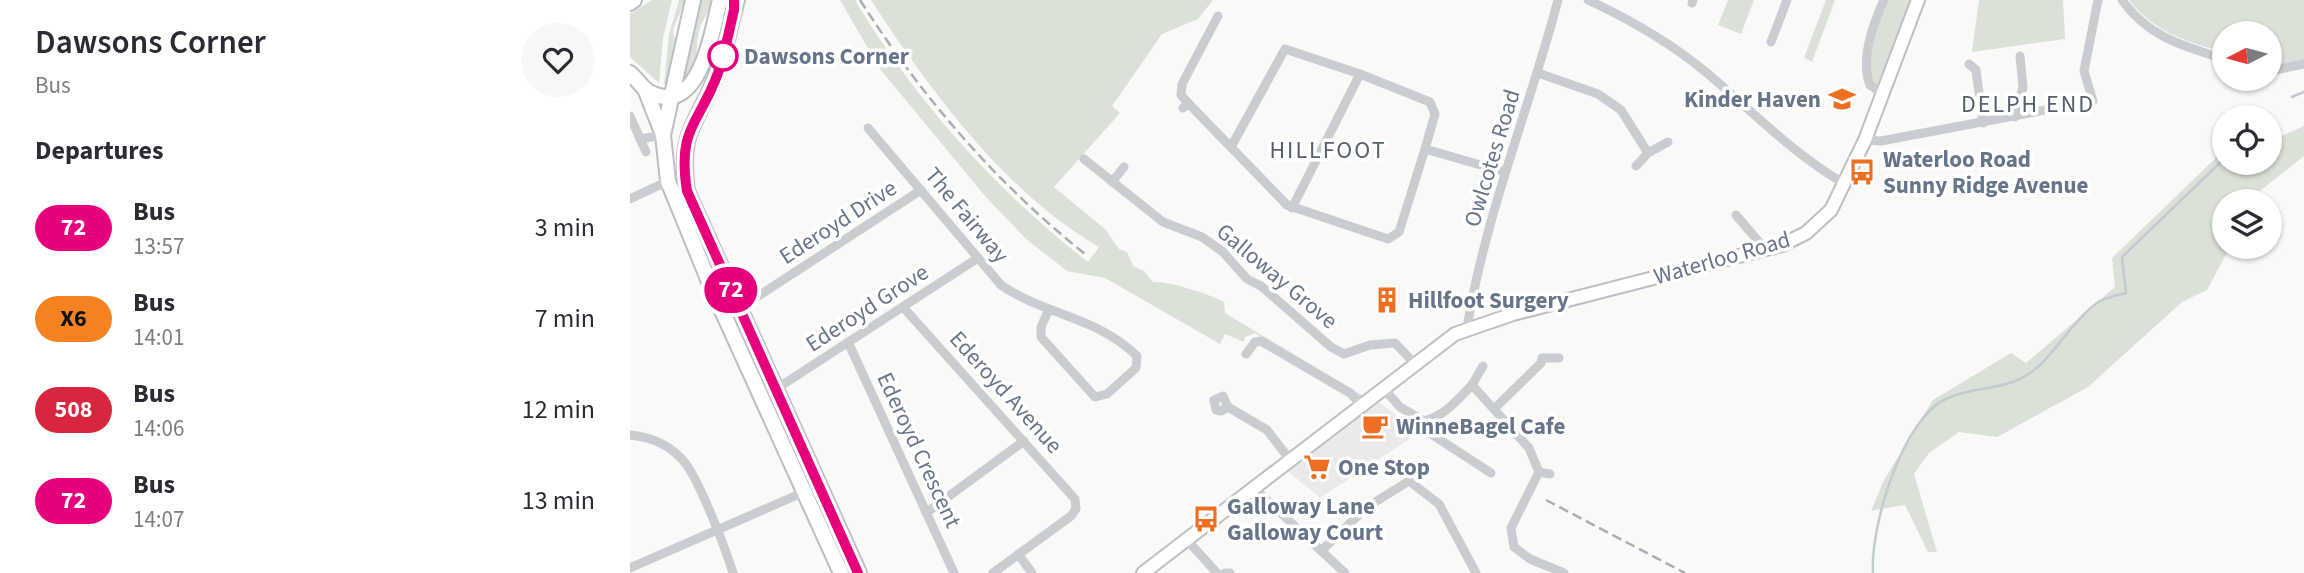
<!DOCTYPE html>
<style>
body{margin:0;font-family:"Source Sans 3",sans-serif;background:#f7f7f7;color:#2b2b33;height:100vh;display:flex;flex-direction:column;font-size:26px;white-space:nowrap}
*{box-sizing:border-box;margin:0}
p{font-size:23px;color:#7c7c81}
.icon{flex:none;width:38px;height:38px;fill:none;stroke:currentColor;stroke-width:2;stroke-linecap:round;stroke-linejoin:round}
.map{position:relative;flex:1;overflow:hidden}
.drawer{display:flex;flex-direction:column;background:#fff;width:630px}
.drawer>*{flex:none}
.badge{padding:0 14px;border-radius:23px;font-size:24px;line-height:46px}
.needle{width:46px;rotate:264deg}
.fabs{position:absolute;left:1582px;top:21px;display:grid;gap:14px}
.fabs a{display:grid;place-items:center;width:70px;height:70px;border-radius:50%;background:#fff;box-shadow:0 2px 5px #0004;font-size:35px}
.map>.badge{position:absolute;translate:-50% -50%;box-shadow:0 0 0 4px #fff}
h2{padding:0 35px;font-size:26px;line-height:63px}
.round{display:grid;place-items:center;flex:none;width:74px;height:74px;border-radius:37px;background:#f7f7f7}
.head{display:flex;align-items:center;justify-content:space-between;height:119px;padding:0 35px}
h1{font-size:33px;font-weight:600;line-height:52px}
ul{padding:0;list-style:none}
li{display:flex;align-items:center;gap:21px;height:91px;padding:0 35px}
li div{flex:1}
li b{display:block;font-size:26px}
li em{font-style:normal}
li .badge{min-width:77px;font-weight:700;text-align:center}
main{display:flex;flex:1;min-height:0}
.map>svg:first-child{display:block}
</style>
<main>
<section class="drawer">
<div class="head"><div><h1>Dawsons Corner</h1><p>Bus</p></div><a class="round"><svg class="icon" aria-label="heart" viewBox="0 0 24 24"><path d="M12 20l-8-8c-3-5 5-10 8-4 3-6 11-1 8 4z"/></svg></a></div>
<h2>Departures</h2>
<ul>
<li><span class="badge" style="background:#e6007e;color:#fff">72</span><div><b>Bus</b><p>13:57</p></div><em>3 min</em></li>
<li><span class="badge" style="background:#f58220;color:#111">X6</span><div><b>Bus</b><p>14:01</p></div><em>7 min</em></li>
<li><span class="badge" style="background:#d7263d;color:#fff">508</span><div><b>Bus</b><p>14:06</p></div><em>12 min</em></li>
<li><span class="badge" style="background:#e6007e;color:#fff">72</span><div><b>Bus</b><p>14:07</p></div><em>13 min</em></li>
</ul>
</section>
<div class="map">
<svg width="1674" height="573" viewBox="0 0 1674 573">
<rect width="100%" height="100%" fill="#f9f9f7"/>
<path fill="#eaeaea" d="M744 399 790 432 690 498 653 467Z"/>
<g fill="#dae1d7">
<path d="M22 0H42L33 38 29 83 0 57V14Z"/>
<path d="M49 0H55L43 30 45 40 37 84H34L39 35Z"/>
<path d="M70 0H82C80 10 75 16 71 25 63 44 73 66 53 80Z"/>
<path d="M210 0H225C284 99 367 192 458 262L469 247C375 193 299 89 241 0H583L568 19 532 34 482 106 490 113 424 187 475 229 489 249 497 252 503 266 514 271 523 282C539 281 580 294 594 302L595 313 735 397 731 400 625 333 615 337 614 342 595 334 590 344 475 278 437 271 396 239 355 196 250 69Z"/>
<path d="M1098 0H1124L1111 34 1088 25Z"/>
<path d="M1196 0H1205L1182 62 1174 58Z"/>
<path d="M1257 0H1280L1247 86C1229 70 1250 20 1257 0Z"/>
<path d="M1349 0H1433L1435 39 1342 52Z"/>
<path d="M1499 0H1674V63L1640 69V33H1594V52C1557 42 1524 32 1499 0Z"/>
<path d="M1674 126V156L1630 191 1624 201H1594V247H1600L1577 290 1552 302 1458 387 1367 437 1329 432 1299 453 1284 474 1307 552H1298L1275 505 1241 511 1254 480 1303 400 1381 353 1396 363 1485 287 1482 258 1594 150V163H1640V141Z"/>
</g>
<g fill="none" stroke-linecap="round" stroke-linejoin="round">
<g stroke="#c3cbd1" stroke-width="2.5">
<path d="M1662 97 1674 92"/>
<path d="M1243 573C1240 528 1272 417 1318 398 1351 384 1382 393 1412 363 1429 346 1450 313 1470 301 1478 297 1488 295 1496 293L1492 257 1594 159"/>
</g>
<g stroke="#bcbfc4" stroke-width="16">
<path id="major" d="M513 573 825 334 883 314 1152 245 1176 233 1201 210 1235 140 1288 0"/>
</g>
<g stroke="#bbbec2" stroke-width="18">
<g id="highway">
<path d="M63 0 33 135 38 181 80 284 211 573"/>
<path d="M107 0C100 24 96 50 87 73 68 125 48 128 57 191L229 573"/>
<path d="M0 3 4 0"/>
<path d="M0 73C7 79 12 88 19 92 70 119 82 30 90 0"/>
<path d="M15 89 33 135"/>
</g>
</g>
<g stroke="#c9ccd0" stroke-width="9">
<path d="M958 0C999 19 1042 44 1077 73 1122 111 1163 154 1215 184"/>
<path d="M1492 0C1518 37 1553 46 1594 59"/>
<path d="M1062 3 1063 0"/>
<path d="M1141 42 1157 0"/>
<path d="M1339 64 1346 70 1353 123"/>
<path d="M1640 71 1674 64"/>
<path d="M908 73 968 94 991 110 1018 153 1038 142"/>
<path d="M1253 94 1240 85C1230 60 1243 24 1254 0"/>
<path d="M558 103 657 205 758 239 769 232 795 149 875 172"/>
<path d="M553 108 558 103 551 95 552 84 588 16"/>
<path d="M0 116 16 152"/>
<path d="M1385 117 1393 87 1390 56"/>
<path d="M238 128 371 285C416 316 466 316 507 356L506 368 477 394 465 397 411 337V327L419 309"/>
<path d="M10 139 33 135"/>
<path d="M1235 140 1251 141 1463 101 1454 71 1468 0"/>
<path d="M601 147 655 49 730 74 800 102 805 114 795 149"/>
<path d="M454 159 533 222 572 237 593 252 617 279 631 286 701 347 714 354 740 345 765 343 785 364"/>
<path d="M1006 166 1018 153"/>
<path d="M482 182 494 167"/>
<path d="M0 199 38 181"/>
<path d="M662 208 730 74"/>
<path d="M1106 215 1135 249"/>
<path d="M273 307 445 499 446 509 441 516 363 573"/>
<path d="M110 308 291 190"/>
<path d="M837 328C855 216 899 110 928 0"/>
<path d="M218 342 324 573"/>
<path d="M616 354 625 342 631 341 720 393 733 407"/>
<path d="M842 385 853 366"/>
<path d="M146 389 348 258"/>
<path d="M755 390 770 407 794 421C815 416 827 400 842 385L899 448 909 472 881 528 884 547 900 559 934 573"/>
<path d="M598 407 593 396 584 400 586 410 591 411 598 407 637 430 661 461"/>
<path d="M864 409 911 363 912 358H929"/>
<path d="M794 421 795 430 861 473"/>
<path d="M0 435C22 437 42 446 56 464 71 485 95 547 103 573"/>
<path d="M909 472 920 474"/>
<path d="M624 488 715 573"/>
<path d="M296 513 394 441"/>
<path d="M557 540 587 573"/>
<path d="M691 551 737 507 779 481 809 504 846 573"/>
<path d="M388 554 402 573"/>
<path d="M0 568 174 492"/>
<path d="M595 573H600"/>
</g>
<use href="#major" stroke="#fff" stroke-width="12"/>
<use href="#highway" stroke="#fff" stroke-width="14"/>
<g stroke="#a9aeb5" stroke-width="2.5" stroke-dasharray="10 5" stroke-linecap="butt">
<path d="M230 0C292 97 365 182 455 254"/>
<path d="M916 500 1055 573"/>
</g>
</g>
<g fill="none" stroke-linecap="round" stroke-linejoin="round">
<g stroke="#fff" stroke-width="16">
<path id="line" d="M104 0V10C99 31 95 53 88 73 69 125 47 127 57 191L228 573"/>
</g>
<use href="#line" stroke="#e6007e" stroke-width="10"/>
</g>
<defs>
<g id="school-bare" transform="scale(2.1)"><path d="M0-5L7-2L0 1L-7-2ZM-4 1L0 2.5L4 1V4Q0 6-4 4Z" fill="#ee6e22" stroke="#fff" stroke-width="2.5" paint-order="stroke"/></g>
<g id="bus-bare" transform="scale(2.1)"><path d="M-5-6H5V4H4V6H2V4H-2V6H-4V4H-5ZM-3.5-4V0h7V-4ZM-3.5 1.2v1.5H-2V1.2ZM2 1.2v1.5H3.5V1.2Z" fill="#ee6e22" stroke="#fff" stroke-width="2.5" paint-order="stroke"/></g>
<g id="building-bare" transform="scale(2.1)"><path d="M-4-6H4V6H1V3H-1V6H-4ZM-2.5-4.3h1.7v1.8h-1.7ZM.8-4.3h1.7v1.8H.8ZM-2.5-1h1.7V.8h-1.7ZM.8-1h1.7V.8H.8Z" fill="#ee6e22" stroke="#fff" stroke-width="2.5" paint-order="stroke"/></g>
<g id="cafe-bare" transform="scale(2.1)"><path d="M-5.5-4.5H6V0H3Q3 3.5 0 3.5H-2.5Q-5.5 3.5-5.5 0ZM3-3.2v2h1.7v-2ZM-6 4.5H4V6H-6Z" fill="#ee6e22" stroke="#fff" stroke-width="2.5" paint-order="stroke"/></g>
<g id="supermarket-bare" transform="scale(2.1)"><path d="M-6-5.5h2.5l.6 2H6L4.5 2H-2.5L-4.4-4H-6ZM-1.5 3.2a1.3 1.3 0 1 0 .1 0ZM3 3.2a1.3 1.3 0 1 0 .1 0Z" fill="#ee6e22" stroke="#fff" stroke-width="2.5" paint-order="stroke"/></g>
</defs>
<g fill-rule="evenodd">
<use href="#school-bare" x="1212" y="99"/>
<use href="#bus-bare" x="1232" y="172"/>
<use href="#building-bare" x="757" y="300"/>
<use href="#cafe-bare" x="745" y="426"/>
<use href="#supermarket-bare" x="687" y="467"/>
<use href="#bus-bare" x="576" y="519"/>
</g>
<circle fill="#fff" stroke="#e6007e" stroke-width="3.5" cx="93" cy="56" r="14"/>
<g text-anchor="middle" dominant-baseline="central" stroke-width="7" stroke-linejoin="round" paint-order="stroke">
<g font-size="23" font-weight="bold" fill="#667589" stroke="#fff" text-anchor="start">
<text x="114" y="56">Dawsons Corner</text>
</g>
<g font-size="23" font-weight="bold" fill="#667589" stroke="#fff" text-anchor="start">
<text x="1191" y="99" text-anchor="end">Kinder Haven</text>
<text x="1253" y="159">Waterloo Road<tspan x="1253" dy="26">Sunny Ridge Avenue</tspan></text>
<text x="778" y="300">Hillfoot Surgery</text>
<text x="766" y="426">WinneBagel Cafe</text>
<text x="708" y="467">One Stop</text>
<text x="597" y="506">Galloway Lane<tspan x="597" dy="26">Galloway Court</tspan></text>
</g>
<g font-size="23" fill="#667589" stroke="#fff">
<text transform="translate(862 158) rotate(-73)">Owlcotes Road</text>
<text transform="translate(337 215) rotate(50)">The Fairway</text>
<text transform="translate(208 222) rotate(-33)">Ederoyd Drive</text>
<text transform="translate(1092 258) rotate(-16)">Waterloo Road</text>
<text transform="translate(647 276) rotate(40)">Galloway Grove</text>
<text transform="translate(237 308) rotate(-33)">Ederoyd Grove</text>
<text transform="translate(376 392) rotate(48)">Ederoyd Avenue</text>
<text transform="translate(289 450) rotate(65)">Ederoyd Crescent</text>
</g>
<g font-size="24" letter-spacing="2" fill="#555f6e" stroke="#fff">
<text x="1398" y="104">DELPH END</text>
<text x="698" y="150">HILLFOOT</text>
</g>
</g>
</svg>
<div class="fabs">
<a><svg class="needle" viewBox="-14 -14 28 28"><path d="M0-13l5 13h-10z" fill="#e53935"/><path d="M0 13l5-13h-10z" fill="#7c7c81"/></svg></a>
<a><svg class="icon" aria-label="locate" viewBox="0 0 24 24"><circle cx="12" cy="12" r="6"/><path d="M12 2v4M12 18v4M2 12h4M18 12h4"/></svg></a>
<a><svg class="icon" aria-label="layers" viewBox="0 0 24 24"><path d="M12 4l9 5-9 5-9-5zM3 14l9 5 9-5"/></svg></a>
</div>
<b class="badge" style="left:101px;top:290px;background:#e6007e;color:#fff">72</b>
</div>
</main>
